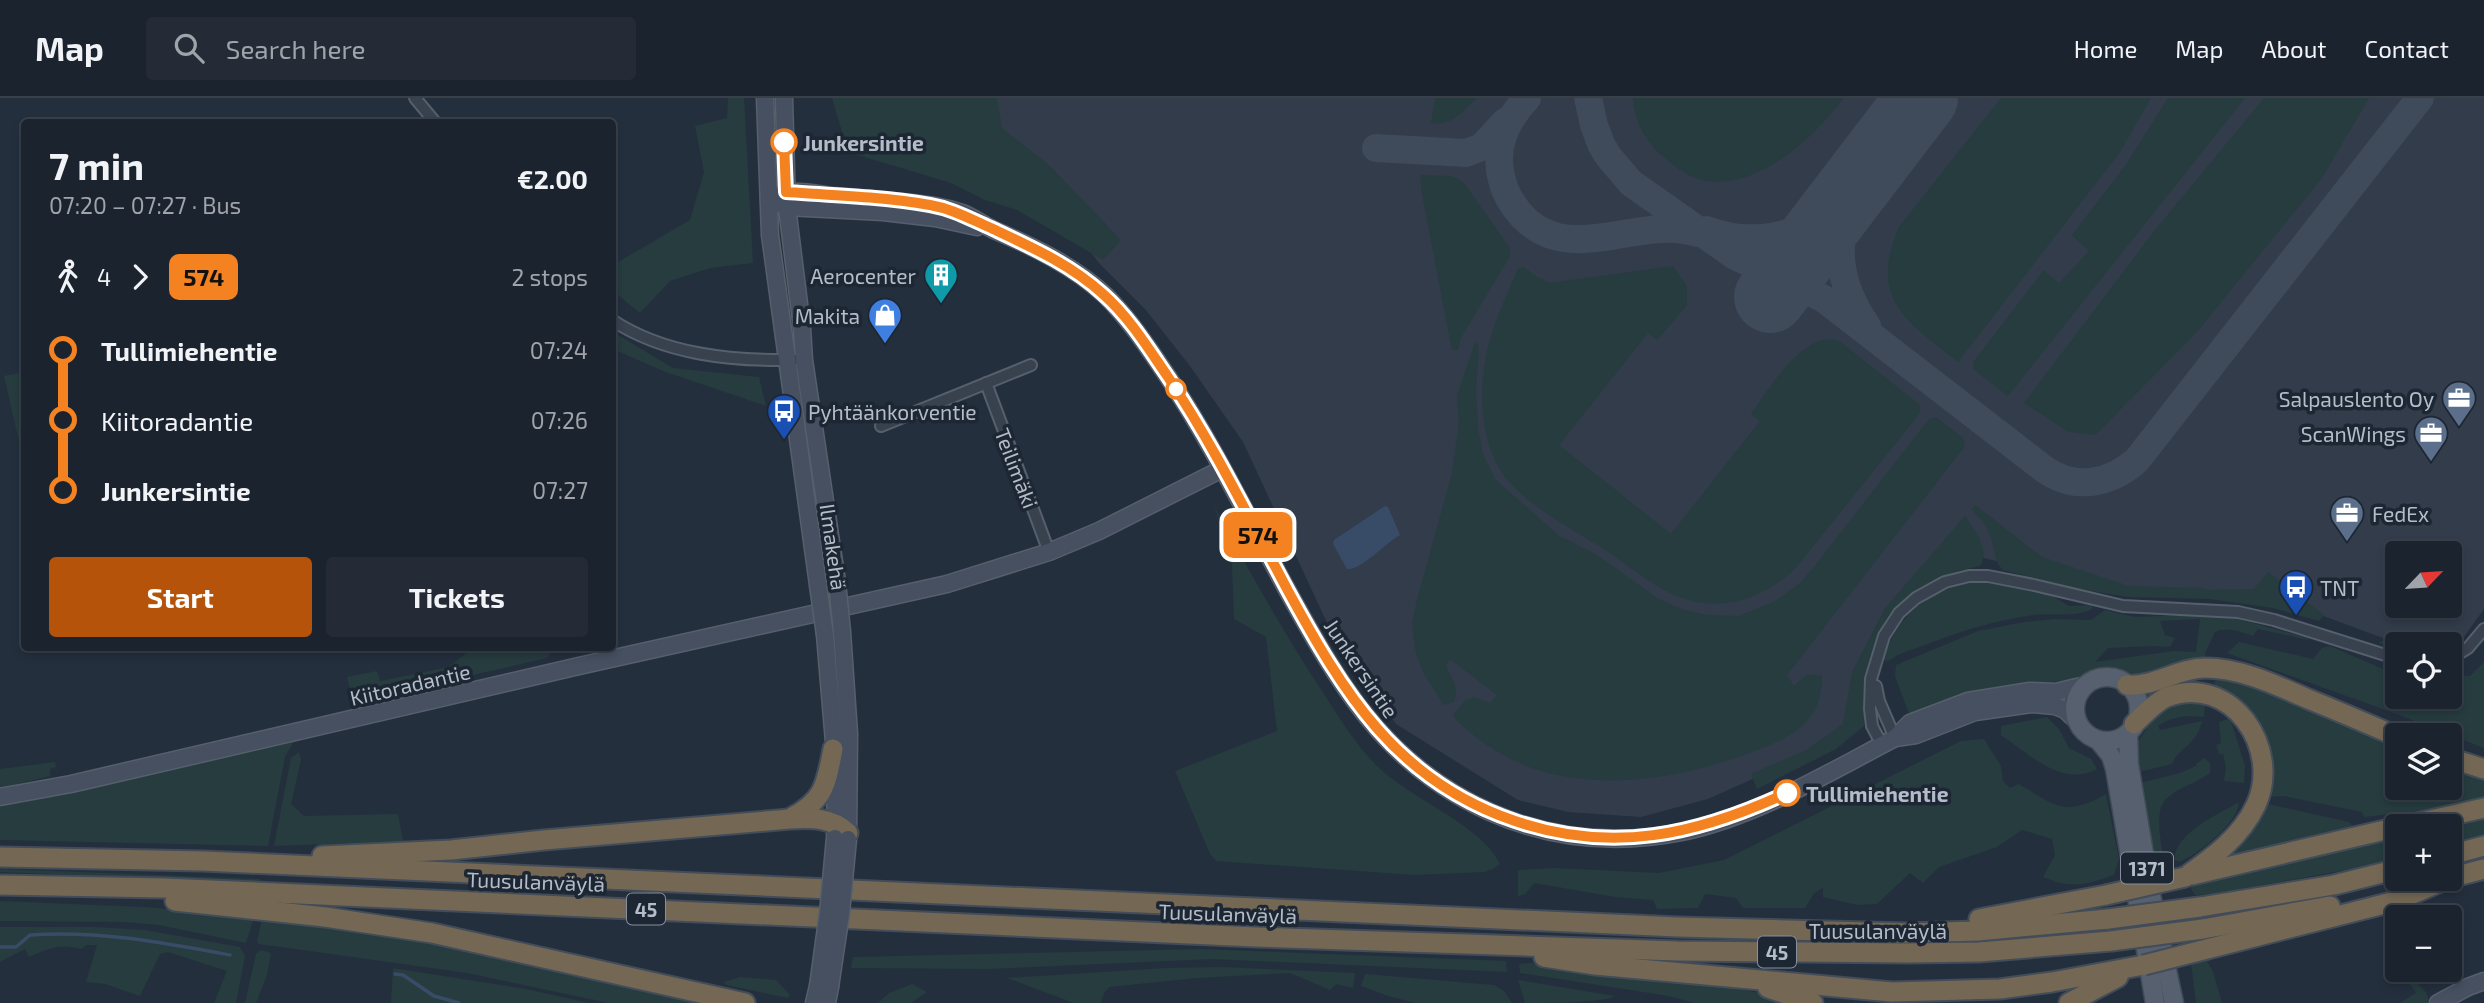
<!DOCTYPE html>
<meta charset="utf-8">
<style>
body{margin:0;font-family:"Exo 2",sans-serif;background:#242b36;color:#f1f3f6;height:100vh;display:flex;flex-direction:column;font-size:26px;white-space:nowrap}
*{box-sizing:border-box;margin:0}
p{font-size:23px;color:#a0a4aa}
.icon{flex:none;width:38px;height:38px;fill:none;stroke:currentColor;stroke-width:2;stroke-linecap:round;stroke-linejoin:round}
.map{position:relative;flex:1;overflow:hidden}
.side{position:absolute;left:21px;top:21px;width:595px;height:532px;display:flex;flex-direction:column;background:#1b232e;border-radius:7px;box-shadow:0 4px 10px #0003,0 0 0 2px #39404a}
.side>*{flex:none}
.badge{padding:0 14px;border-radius:10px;font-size:24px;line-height:46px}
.needle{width:46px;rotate:65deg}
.tools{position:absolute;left:2385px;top:443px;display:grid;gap:14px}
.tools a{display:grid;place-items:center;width:77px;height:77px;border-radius:7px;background:#1b232e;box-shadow:0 4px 10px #0003,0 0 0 2px #39404a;font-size:35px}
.map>.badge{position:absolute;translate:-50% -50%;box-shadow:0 0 0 4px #fff}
.legs{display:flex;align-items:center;gap:10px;height:77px;padding:0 28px;font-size:23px}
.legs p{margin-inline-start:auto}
.overview{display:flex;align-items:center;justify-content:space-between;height:119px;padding:0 28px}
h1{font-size:38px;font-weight:700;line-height:52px}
.cta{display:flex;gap:14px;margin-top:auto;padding:14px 28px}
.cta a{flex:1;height:80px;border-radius:7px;background:#b45309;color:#fff;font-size:28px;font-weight:700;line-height:80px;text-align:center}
.cta a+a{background:#242b36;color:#f1f3f6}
ul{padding:0 28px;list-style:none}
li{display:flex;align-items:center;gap:24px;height:70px;font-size:26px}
li i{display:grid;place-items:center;width:10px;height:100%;margin:0 9px;background:currentColor}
li i::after{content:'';width:18px;height:18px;margin:-9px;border:5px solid;border-radius:50%;background:#1b232e}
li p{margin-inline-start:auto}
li:first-child i{background:linear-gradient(#0000 50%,currentColor 0)}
li:last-child i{background:linear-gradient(currentColor 50%,#0000 0)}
header{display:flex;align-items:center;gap:42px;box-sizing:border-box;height:98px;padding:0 35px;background:#1b232e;border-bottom:2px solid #39404a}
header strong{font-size:33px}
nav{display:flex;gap:38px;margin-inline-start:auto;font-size:24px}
.search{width:490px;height:63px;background:#242b36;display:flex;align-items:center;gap:18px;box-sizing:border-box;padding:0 24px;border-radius:7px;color:#a0a4aa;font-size:26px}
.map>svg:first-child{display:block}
</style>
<header>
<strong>Map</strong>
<div class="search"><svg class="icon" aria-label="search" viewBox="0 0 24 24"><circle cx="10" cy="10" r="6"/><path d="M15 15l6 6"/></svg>Search here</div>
<nav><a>Home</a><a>Map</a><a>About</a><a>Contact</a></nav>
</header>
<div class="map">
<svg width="2484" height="905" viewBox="0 0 2484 905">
<rect width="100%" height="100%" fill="#242f3e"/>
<path fill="#323c4b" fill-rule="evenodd" d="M984 0H2484V511L2461 543 2450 546H2399L2275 500 2123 493 1946 451 1886 510 1860 574 1849 638 1708 701 1641 719 1568 714 1518 702 1396 626 1342 557 1243 344 1190 268 1145 211 1099 165 997 33ZM2398 455H2450V508H2398Z"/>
<g fill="#263c3f" fill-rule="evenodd">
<path d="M728 0H744L753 165 710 170 670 183 640 215 613 193V167L690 122 704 74 695 28 727 20Z"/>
<path d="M832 0H997L1002 30 1050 68 1121 142 1103 162 1017 112 985 102 951 85 848 54Z"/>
<path d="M1435 0H1477C1463 13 1452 28 1431 25Z"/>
<path d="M1633 0H1844C1813 40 1757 94 1702 82 1689 79 1675 69 1665 60 1647 46 1634 23 1633 0Z"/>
<path d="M2001 0H2151L2120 54 1958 264C1906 223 1868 201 1899 129Z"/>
<path d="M2168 0H2245L2008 298 1973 271 1974 263 2044 172 2059 185 2089 153 2072 137 2125 68Z"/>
<path d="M2264 0H2369L2322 80 2196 235 2095 337 2069 334 2024 305 2155 132Z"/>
<path d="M1420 77 1452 78 1464 85 1510 150 1509 160 1461 240 1458 252H1452L1422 96Z"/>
<path d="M1673 168 1687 188V207L1657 242 1648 235 1559 347 1671 436 1760 323 1751 316C1767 294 1790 255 1817 244 1823 241 1831 242 1838 242L1920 307V315L1795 471C1770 494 1739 509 1704 505 1666 501 1637 473 1607 453 1576 433 1542 416 1515 390 1505 380 1497 369 1492 355 1478 320 1480 270 1492 235 1499 213 1509 192 1518 171L1523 169 1537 179 1550 185Z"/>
<path d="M613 234 673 270 759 279 766 308 663 273 613 251Z"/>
<path d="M1475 244 1479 248 1476 291 1478 330 1483 356 1496 382 1558 437 1597 457 1657 500 1684 512 1708 517 1739 518 1773 504 1799 486 1814 469 1929 321 1936 319 1963 340 1965 348 1787 577 1794 588 1807 576 1822 578C1822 594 1819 610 1807 623 1795 637 1775 645 1757 652 1696 676 1624 691 1558 677 1518 669 1486 650 1456 622L1453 617 1465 603 1474 599 1490 605 1497 597 1450 561 1446 568C1452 580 1459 590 1454 604L1444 607 1424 576 1416 556 1412 526 1417 502 1452 375 1459 324 1457 298Z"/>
<path d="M24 274V365L4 278Z"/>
<path d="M1213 406C1246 468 1281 530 1320 590 1337 616 1354 645 1376 667 1408 700 1481 726 1500 766L1493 771 1484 774 1414 777 1216 763 1210 756 1175 673 1277 633 1266 539 1234 521 1232 467 1227 442Z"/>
<path d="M1975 407 2042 459 2129 488 2201 490 2210 492 2254 491 2268 474 2324 517 2319 523 2273 510 2210 501 2128 499 2074 490 2003 472C1994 464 1995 451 1991 440 1987 428 1980 420 1971 411Z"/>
<path d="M1965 418C1974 431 1991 452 1980 468 1968 471 1955 473 1944 478 1872 506 1866 560 1864 628L1836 651 1757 691 1751 676 1806 652 1843 626 1852 574 1885 510Z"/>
<path d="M1980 483 2000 484 2049 496 2069 508 2090 507 2093 510C2080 520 2051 515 2034 517 1997 522 1963 532 1928 546 1914 551 1901 554 1888 563L1882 562C1901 513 1928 492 1980 483Z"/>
<path d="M2105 512 2135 519 2185 517 2238 521 2308 540 2309 542 2258 531 2253 538C2240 534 2228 528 2215 534L2205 555 2206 562 2141 577 2102 569 2069 582 2020 587 1909 616 1895 578 1896 567 1978 533 2024 524 2055 521 2091 522ZM2200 521 2196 554 2174 553 2095 564 2108 550 2153 548 2170 549 2175 540 2165 537 2160 523Z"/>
<path d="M2392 538 2430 543 2433 541 2458 545 2450 551V546H2398L2397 551 2378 545Z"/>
<path d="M2239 544 2313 561 2322 550 2330 548 2397 577 2398 598H2450V577L2470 578 2484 564V650L2402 618 2227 555Z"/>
<path d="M472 550H553L547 560 455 581 416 585 352 600 347 579 377 573 380 583 449 569Z"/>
<path d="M2215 578 2251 586 2397 646 2398 690H2450V667L2484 677V704C2444 712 2404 714 2364 719L2362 714 2284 698 2265 699 2270 672 2214 594Z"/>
<path d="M2180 603 2205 604 2204 619C2188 617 2171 618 2158 628L2160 632 2202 623C2200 631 2197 638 2191 644 2184 652 2176 655 2172 666L2139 674 2138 644 2156 615Z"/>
<path d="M2047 619 2059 631 2069 650 2091 661 2097 671C2062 690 2029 656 2001 637V628Z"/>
<path d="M2230 620 2245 668 2244 685 2224 683 2226 669 2223 656H2219L2216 647 2221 645 2219 624Z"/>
<path d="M1984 641 2001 668 2003 683 2010 690 2019 686C2057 709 2065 719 2106 696L2119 761 2114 777C2086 787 2071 791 2043 779L2055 757 2052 741 2022 732 1997 749 1939 769 1923 785 1910 775 1877 806 1857 807 1823 799V790L1814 795 1805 810H1743L1736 800 1705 796 1698 810 1657 811 1653 802 1615 799 1534 785 1525 796 1518 798V772L1555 770 1659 775 1724 762 1961 643Z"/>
<path d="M294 643 285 659 268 748 0 742V707L95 689Z"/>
<path d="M299 654 301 662 291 706 304 718 398 716 403 743 274 748 291 660Z"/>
<path d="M2204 660 2210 665V675C2197 685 2179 689 2167 700 2151 714 2164 755 2166 774L2156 777 2140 685 2180 675 2196 668V666Z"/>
<path d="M55 664 56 669 50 671V678L0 690V671Z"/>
<path d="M2239 704C2238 726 2199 755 2180 764L2175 762C2172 737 2220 715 2239 704Z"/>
<path d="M2263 705 2349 724 2352 727 2350 730 2321 740 2222 760Z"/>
<path d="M2484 716V738L2450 748V728H2429Z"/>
<path d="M2397 735V760L2352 771 2212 796 2195 797 2190 789 2192 784Z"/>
<path d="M0 771 260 781V784L0 774Z"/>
<path d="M0 803 144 809 254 819 246 845 159 827 125 824 0 823Z"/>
<path d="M262 820 359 830 597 876 695 899 694 905H609L467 875 259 846 257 844Z"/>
<path d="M0 829H95L145 832 240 849 245 858 236 905H214L227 873 168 854 160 856 140 898 105 886 86 884 97 847H86L82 851C61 845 49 850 29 859L25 851 0 864Z"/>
<path d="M1203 851 1506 863 1507 874 1212 861 988 871 851 870 853 859Z"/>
<path d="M261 852 271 855 267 877 256 905H245L256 856Z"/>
<path d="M2206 861 2213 874 2222 905H2196L2191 865Z"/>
<path d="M1530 865C1617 873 1711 879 1795 905H1694L1669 898 1520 875 1519 866Z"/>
<path d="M1223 869 1355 875 1353 890 1336 886 1330 892 1290 875 1197 880 1109 889 1104 895 1101 905H1074L1007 880 1166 870Z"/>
<path d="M393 870 526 891 589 905H391Z"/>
<path d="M1365 876 1494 887 1504 893 1512 905H1416L1388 898 1361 888Z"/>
<path d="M740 879 776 882 790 897 788 900 727 887 724 884Z"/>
<path d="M2411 881C2420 887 2429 894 2429 905H2400L2416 895 2407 882Z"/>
<path d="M1518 882 1615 898C1604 905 1543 905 1525 905Z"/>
<path d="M912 886 927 894 911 905H878L889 895Z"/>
</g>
<path fill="#394c67" d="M1385 408 1388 409 1400 437C1385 445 1361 473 1347 471L1333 446 1334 442Z"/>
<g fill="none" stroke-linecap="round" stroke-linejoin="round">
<g stroke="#394c67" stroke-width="3.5">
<path d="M0 849H16L30 837C97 832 165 845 230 857"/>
<path d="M395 876 403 877 434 898 459 905"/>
</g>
<g stroke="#3f4a5a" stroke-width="28">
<path d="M1527 0C1505 24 1493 50 1502 82 1505 96 1513 108 1523 119 1572 169 1640 116 1697 135"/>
<path d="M1588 0 1594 27 1601 46 1608 58 1631 85 1735 158 1824 201 2044 371C2075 393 2110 386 2137 362L2420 0"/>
<path d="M1376 50 1466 55 1482 49 1505 24"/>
<path d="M1855 91C1834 142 1835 182 1867 228"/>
<path d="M1707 132C1750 148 1798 141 1833 109 1844 99 1852 87 1862 76"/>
</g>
<path stroke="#3f4a5a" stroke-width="72" d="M1770 199 1922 0"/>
<g stroke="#565f6c" stroke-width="14">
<g id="street">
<path d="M415 0 435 24"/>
<path d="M612 222C665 257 732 263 794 262"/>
<path d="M986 285 1049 454"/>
<path d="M881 328 1031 267"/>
<path d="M2450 561 2468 550 2484 531"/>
<path d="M1876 588 1879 603 1895 640"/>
<path d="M1882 647 1872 628 1870 611 1871 581 1884 538 1899 515 1916 500 1945 484 1969 478H1988L2034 487 2123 508 2238 514 2274 522 2398 561"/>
</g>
</g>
<g stroke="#565f6c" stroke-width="19">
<g id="secondary">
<path d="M765 0 770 137 818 487"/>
<path d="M784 0 787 109 802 230 804 262 837 484"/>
<path d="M769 102C775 99 782 95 789 94 803 93 818 96 832 98 859 100 885 102 912 105 929 107 946 109 962 115 973 119 983 127 994 132 1034 149 1074 168 1106 198 1130 222 1149 251 1168 279 1212 345 1247 418 1285 488 1339 586 1383 666 1490 714 1551 741 1617 747 1682 734 1757 718 1828 675 1895 640L1910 625 1968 603 2030 593 2056 594 2085 587"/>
<path d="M778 105 787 109 883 114 935 120 977 129"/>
<path d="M842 534 849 636 848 741"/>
<path d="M825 537 836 668 835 737"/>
<path d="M1895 640 1916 637 1975 614 2031 606 2055 608 2065 612 2078 624"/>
<path d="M0 699 71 686 579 568 947 486 1049 454 1099 433 1222 371"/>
<path d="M814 905 818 888"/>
<path d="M827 905 830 889"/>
<path d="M2438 905 2468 889 2484 883"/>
</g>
</g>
<g stroke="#414a57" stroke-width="21">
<g id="primary">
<circle cx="2107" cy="611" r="32"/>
<path d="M2128 635 2129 666 2151 797 2174 905"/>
<path d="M2099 643 2111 658 2115 671 2155 905"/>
</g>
</g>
<g stroke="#434c59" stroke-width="23">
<g id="highway">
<path d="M2127 587C2155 589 2178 570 2205 570 2241 570 2276 587 2308 601 2338 613 2368 626 2398 639"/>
<path d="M2134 626C2144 617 2155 604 2167 599 2232 575 2282 651 2256 707 2241 739 2213 759 2185 779"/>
<path d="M2450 660 2484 671"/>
<path d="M791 720C825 702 826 686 833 651"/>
<path d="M2404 728 2484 710"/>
<path d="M2450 757 2484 748"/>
<path d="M322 758 451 752 544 742 790 721C811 720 832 719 848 735"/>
<path d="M0 759 203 763 1678 829 1906 835 1978 833 2108 821"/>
<path d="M2192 777 2398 729"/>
<path d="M2450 780 2484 771"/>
<path d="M0 787 164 790 1256 839 1678 853 1907 855 1979 854 2111 843"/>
<path d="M175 803 325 819 432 835 745 905"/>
<path d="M2200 809 2334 787 2398 771"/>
<path d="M1979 821 2106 797"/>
<path d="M2203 831 2330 808"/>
<path d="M2207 851 2396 803 2450 780"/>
<path d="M1544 859 1595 867 1892 894 2000 891 2052 884 2144 867"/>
<path d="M1768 890 1813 905"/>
<path d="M2069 905 2118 879"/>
</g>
</g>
<use href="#street" stroke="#38414e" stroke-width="10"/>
<use href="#secondary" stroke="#465061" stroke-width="16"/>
<use href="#primary" stroke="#56606e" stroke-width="18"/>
<use href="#highway" stroke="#746855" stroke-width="19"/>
<g stroke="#565f6c" stroke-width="19" stroke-linecap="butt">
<g id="secondary-bridge">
<path d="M837 484 842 534"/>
<path d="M818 487 825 537"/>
<path d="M818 888 828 815 835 740"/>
<path d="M830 889 841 815 848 741"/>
</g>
</g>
<g stroke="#434c59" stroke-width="23" stroke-linecap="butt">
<g id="highway-bridge">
<path d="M2106 797 2185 779"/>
<path d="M2108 821 2200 809"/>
<path d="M2111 843 2203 831"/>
<path d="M2144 867 2207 851"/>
</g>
</g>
<use href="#secondary-bridge" stroke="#465061" stroke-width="16"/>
<use href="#highway-bridge" stroke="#746855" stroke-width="19"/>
</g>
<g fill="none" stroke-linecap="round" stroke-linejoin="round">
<g stroke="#fff" stroke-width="16">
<path id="line-1" d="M784 44 786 94C833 97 883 99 930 107 953 111 970 121 991 130 1031 149 1070 166 1103 196 1130 220 1148 250 1168 279 1213 346 1249 420 1287 491 1343 594 1396 683 1515 723 1612 756 1696 737 1787 695"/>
</g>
<use href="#line-1" stroke="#f58220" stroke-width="10"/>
</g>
<defs>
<g id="building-pin" transform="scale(1.75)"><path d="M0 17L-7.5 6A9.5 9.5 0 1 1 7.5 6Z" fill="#0f9aa8" stroke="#1d2633"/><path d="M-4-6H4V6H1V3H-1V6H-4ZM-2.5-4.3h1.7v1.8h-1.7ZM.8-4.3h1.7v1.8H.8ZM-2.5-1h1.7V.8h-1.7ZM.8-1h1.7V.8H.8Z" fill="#fff"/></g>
<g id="shop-pin" transform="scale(1.75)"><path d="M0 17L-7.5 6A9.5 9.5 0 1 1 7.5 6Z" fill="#3f7fe0" stroke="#1d2633"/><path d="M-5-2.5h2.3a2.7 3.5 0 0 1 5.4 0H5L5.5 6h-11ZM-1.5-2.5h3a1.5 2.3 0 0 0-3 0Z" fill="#fff"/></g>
<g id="office-pin" transform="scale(1.75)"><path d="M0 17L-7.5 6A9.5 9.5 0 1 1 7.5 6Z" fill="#5c6f8a" stroke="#1d2633"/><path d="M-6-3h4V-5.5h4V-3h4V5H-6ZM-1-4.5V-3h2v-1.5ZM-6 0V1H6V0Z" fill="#fff"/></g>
<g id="bus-pin" transform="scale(1.75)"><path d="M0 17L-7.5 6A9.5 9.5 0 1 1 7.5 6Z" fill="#1a4fb4" stroke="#1d2633"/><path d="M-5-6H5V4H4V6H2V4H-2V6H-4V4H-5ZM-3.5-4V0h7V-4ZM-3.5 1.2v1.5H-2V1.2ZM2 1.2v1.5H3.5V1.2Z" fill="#fff"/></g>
</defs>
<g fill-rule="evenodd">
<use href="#building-pin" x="941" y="177"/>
<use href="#shop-pin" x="885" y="217"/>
<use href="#office-pin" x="2459" y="300"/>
<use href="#bus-pin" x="784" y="313"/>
<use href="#office-pin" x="2431" y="335"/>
<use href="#office-pin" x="2347" y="415"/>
<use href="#bus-pin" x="2296" y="489"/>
</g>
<g fill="#fff" stroke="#f58220" stroke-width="3.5">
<circle cx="784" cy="44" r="12"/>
<circle cx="1176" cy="291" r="9"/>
<circle cx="1787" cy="695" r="12"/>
</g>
<g text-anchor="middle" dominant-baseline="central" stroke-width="7" stroke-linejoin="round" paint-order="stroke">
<g fill="#1d2633" stroke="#878f9c" stroke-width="2">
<rect x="2121" y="754.5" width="52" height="31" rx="5"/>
<rect x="627" y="795.5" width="38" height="31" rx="5"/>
<rect x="1758" y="838.5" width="38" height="31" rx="5"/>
</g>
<g font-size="19" font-weight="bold" fill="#b4bcc9">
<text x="2147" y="770">1371</text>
<text x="646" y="811">45</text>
<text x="1777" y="854">45</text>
</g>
<g font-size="21" font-weight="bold" fill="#b4bcc9" stroke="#1d2633" text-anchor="start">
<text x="803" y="44">Junkersintie</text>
<text x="1806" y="695">Tullimiehentie</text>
</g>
<g font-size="21" fill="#b4bcc9" stroke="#1d2633" text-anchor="end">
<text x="916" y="177">Aerocenter</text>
<text x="860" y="217">Makita</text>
<text x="2434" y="300">Salpauslento Oy</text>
<text x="808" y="313" text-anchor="start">Pyhtäänkorventie</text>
<text x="2406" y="335">ScanWings</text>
<text x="2372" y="415" text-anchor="start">FedEx</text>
<text x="2320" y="489" text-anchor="start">TNT</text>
</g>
<g font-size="21" fill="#b4bcc9" stroke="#1d2633">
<text transform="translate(1017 370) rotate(69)">Teilimäki</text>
<text transform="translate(834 449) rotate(82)">Ilmakehä</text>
<text transform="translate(1362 570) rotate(56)">Junkersintie</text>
<text transform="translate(410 586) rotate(-13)">Kiitoradantie</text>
<text transform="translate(536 783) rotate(2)">Tuusulanväylä</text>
<text transform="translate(1228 815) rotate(2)">Tuusulanväylä</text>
<text x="1878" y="832">Tuusulanväylä</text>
</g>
</g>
</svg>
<div class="tools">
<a><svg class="needle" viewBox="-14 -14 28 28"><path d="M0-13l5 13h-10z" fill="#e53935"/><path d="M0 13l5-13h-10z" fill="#a0a4aa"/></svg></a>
<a><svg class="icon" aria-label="locate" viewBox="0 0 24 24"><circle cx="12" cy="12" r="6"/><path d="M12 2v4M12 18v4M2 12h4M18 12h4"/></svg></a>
<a><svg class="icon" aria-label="layers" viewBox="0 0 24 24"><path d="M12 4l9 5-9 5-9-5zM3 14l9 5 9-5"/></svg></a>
<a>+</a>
<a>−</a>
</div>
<b class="badge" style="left:1258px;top:437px;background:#f58220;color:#111">574</b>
<section class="side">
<div class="overview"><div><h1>7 min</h1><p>07:20 – 07:27 · Bus</p></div><b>€2.00</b></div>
<div class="legs"><svg class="icon" aria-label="walk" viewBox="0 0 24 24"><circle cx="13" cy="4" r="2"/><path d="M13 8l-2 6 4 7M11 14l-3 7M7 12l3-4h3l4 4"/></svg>4<svg class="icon" aria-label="forward" viewBox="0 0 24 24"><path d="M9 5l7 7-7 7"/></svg><b class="badge" style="background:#f58220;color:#111">574</b><p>2 stops</p></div>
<ul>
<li><i style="color:#f58220"></i><b>Tullimiehentie</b><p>07:24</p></li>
<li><i style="color:#f58220"></i><span>Kiitoradantie</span><p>07:26</p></li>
<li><i style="color:#f58220"></i><b>Junkersintie</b><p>07:27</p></li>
</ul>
<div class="cta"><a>Start</a><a>Tickets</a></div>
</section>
</div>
